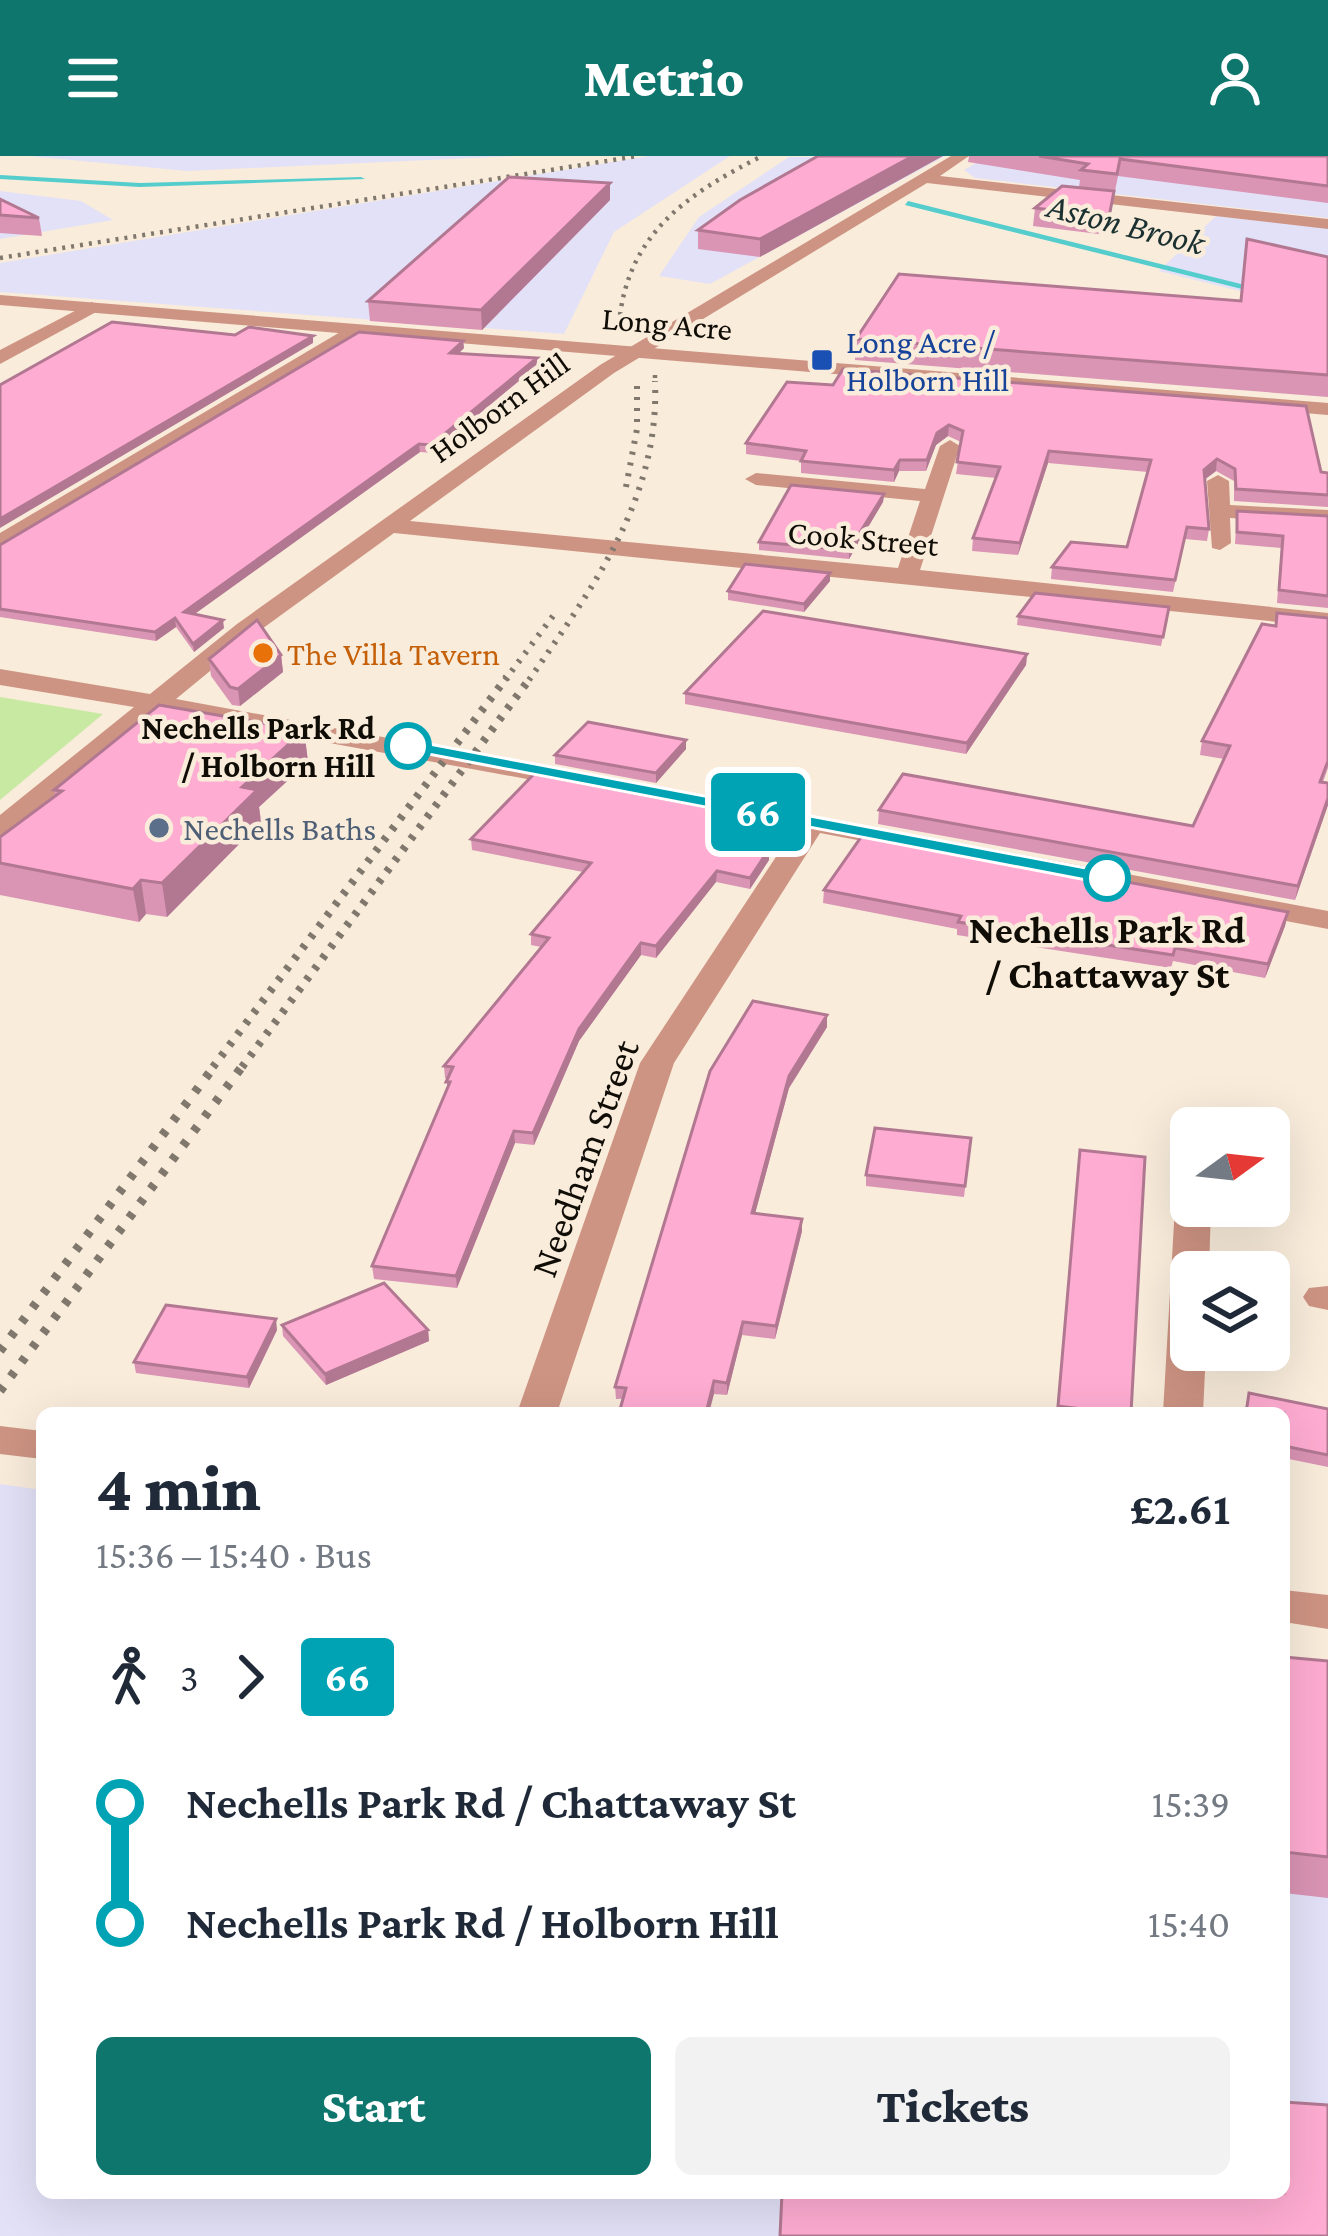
<!DOCTYPE html>
<meta charset="utf-8">
<style>
body{margin:0;font-family:"Crimson Pro",serif;background:#f2f2f3;color:#1f2937;height:100vh;display:flex;flex-direction:column;font-size:45px;white-space:nowrap}
*{box-sizing:border-box;margin:0}
p{font-size:39px;color:#747a83}
.icon{flex:none;width:66px;height:66px;fill:none;stroke:currentColor;stroke-width:2;stroke-linecap:round;stroke-linejoin:round}
.map{position:relative;flex:1;overflow:hidden}
.panel{position:absolute;left:36px;top:1251px;width:1254px;height:792px;display:flex;flex-direction:column;background:#fff;border-radius:18px;box-shadow:0 12px 48px #0002}
.panel>*{flex:none}
.badge{padding:0 24px;border-radius:9px;font-size:42px;line-height:78px}
.needle{width:78px;rotate:75deg}
.fabs{position:absolute;left:1170px;top:951px;display:grid;gap:24px}
.fabs a{display:grid;place-items:center;width:120px;height:120px;border-radius:18px;background:#fff;box-shadow:0 12px 48px #0002;font-size:60px}
.map>.badge{position:absolute;translate:-50% -50%;box-shadow:0 0 0 6px #fff}
.legs{display:flex;align-items:center;gap:18px;height:132px;padding:0 60px;font-size:39px}
.legs p{margin-inline-start:auto}
.head{display:flex;align-items:center;justify-content:space-between;height:204px;padding:0 60px}
h1{font-size:66px;font-weight:800;line-height:90px}
.primary-button{display:flex;gap:24px;margin-top:auto;padding:24px 60px}
.primary-button a{flex:1;height:138px;border-radius:18px;background:#0f766e;color:#fff;font-size:48px;font-weight:800;line-height:138px;text-align:center}
.primary-button a+a{background:#f2f2f3;color:#1f2937}
ul{padding:0 60px;list-style:none}
li{display:flex;align-items:center;gap:42px;height:120px;font-size:45px}
li i{display:grid;place-items:center;width:18px;height:100%;margin:0 15px;background:currentColor}
li i::after{content:'';width:30px;height:30px;margin:-15px;border:9px solid;border-radius:50%;background:#fff}
li p{margin-inline-start:auto}
li:first-child i{background:linear-gradient(#0000 50%,currentColor 0)}
li:last-child i{background:linear-gradient(currentColor 50%,#0000 0)}
header{display:flex;justify-content:space-between;align-items:center;height:156px;padding:0 60px;background:#0f766e;color:#fff;font-size:54px;font-weight:800}
.map>svg:first-child{display:block}
</style>
<header><svg class="icon" aria-label="menu" viewBox="0 0 24 24"><path d="M4 6h16M4 12h16M4 18h16"/></svg>Metrio<svg class="icon" aria-label="person" viewBox="0 0 24 24"><circle cx="12" cy="8" r="4"/><path d="M4 21q1-7 8-7t8 7"/></svg></header>
<div class="map">
<svg width="1328" height="2080" viewBox="0 0 1328 2080">
<rect width="100%" height="100%" fill="#f9ecdb"/>
<g fill="#e3e1f7">
<path d="M29 0H515L187 15Z"/>
<path d="M649 0H730L614 76 564 178 0 136V107Z"/>
<path d="M945 0 710 128 659 120 699 61 789 1Z"/>
<path d="M988 0H1328V62L975 22 964 14Z"/>
<path d="M0 35 81 45 113 64 0 83Z"/>
<path d="M1216 60 1328 72V157L1159 115Z"/>
<path d="M0 1328 42 1334V2037H1284V1500L1328 1506V2080H0Z"/>
</g>
<path fill="#c8e9a2" d="M0 541 103 558 0 644Z"/>
<g fill="none" stroke-linecap="round" stroke-linejoin="round">
<g fill="#55cdcd" fill-rule="evenodd">
<path d="M0 19 140 27 361 21 365 23 140 31 0 23Z"/>
<path d="M908 45 1265 134 1266 136 1262 138 905 49Z"/>
</g>
<g fill="#ce9483" fill-rule="evenodd">
<path d="M951 0H969L940 20 1328 63V73L927 27 614 217 410 365 898 412 920 345 756 329 745 323 756 317 925 333 940 290 950 284 960 290 920 414 1328 457V471L394 377 255 478 176 543 1328 755V773L820 677 674 907 557 1257H517L640 907 795 672 160 556 10 679 0 682V659L134 551 0 529V513L150 538 237 468 600 209Z"/>
<path d="M92 146 101 151 98 155 0 208V194Z"/>
<path d="M352 169 368 173 0 394V377Z"/>
<path d="M1218 319 1229 325 1230 349 1328 354V368L1230 362 1231 387 1220 394 1212 392 1207 325Z"/>
<path d="M1191 1040V1050H1211L1209 1116H1191V1194H1206L1203 1257H1163L1175 1050 1180 1042Z"/>
<path d="M1328 1130V1154L1309 1150 1303 1141 1309 1132Z"/>
<path d="M0 1270 42 1275V1303L0 1298Z"/>
<path d="M1284 1434 1328 1439V1473L1284 1466Z"/>
</g>
<path fill="#ce9483" fill-rule="evenodd" d="M0 139 1328 247V259L0 149Z"/>
<g stroke="#80786d" stroke-width="4.5" stroke-dasharray="3 6" stroke-linecap="butt">
<path d="M0 102 638 0"/>
<path d="M619 168C627 78 687 38 762 0"/>
<path d="M655 219V228"/>
</g>
<g stroke="#80786d" stroke-width="6" stroke-dasharray="3 8" stroke-linecap="butt">
<path d="M626 331 637 273V225"/>
<path d="M505 524 556 456"/>
<path d="M529 524C593 431 660 342 655 225"/>
</g>
<g stroke="#80786d" stroke-width="8" stroke-dasharray="4.5 9" stroke-linecap="butt">
<path d="M213 911 507 521"/>
<path d="M242 911 531 521"/>
</g>
<g stroke="#80786d" stroke-width="9" stroke-dasharray="6 12" stroke-linecap="butt">
<path d="M0 1195 216 908"/>
<path d="M0 1235 244 908"/>
</g>
</g>
<g fill="#da94b4">
<path d="M818 0 760 101 698 93V74Z"/>
<path d="M969 0H1328V47L1118 20 1115 35 1079 31 1080 24 968 6Z"/>
<path d="M610 27V44L482 174 370 165 368 145Z"/>
<path d="M1114 35 1107 79 1033 70 1035 52Z"/>
<path d="M0 43 39 62 42 80 0 77Z"/>
<path d="M1247 83 1328 101V241L855 204 856 183 1241 145Z"/>
<path d="M463 185 464 192 458 198 537 202V210L432 297 420 296 194 458 224 472 194 496 176 471 156 485 0 461V389Z"/>
<path d="M787 226 1328 317V351L1234 345V325L1216 315 1205 323 1209 373 1207 385 1185 383 1173 436 1051 423 1052 411 1127 391 1148 316 1048 307 1018 399 972 395 973 382 996 322 956 318 961 286 948 280 936 289 926 315H899L894 326 801 317V305L746 298V287Z"/>
<path d="M884 338 883 346 849 403 759 394V386Z"/>
<path d="M1237 355 1328 360V452L1277 447 1281 392 1235 388Z"/>
<path d="M830 417V425L804 456 728 444V435Z"/>
<path d="M1169 451 1161 490 1017 469 1018 460Z"/>
<path d="M1277 457 1328 462V612L1323 626 1328 627V649L1295 744 878 668 879 654 1193 670 1224 603 1200 599 1202 585 1275 470Z"/>
<path d="M1027 498 1026 509 966 598 685 548V537Z"/>
<path d="M281 499 283 516 240 550 232 549 211 520 209 503Z"/>
<path d="M304 574 308 606 259 651 261 666 167 761 146 758 139 766 0 739V681L55 640 54 634Z"/>
<path d="M686 584V593L656 627 555 608V599Z"/>
<path d="M471 683 769 693V704L750 733 716 726 656 802 641 799 579 885 534 989 515 987 457 1132 374 1123 372 1110 447 934V923L445 922 444 910 541 791 531 789V778L583 716 472 694Z"/>
<path d="M824 734 1288 756 1285 770 1265 822 1173 805 1171 812 957 779V773L823 747Z"/>
<path d="M827 859V871L789 932 755 1057 802 1063V1075L775 1183 742 1179 727 1239 714 1238 616 1243 615 1231Z"/>
<path d="M971 982 964 1041 866 1030V1019Z"/>
<path d="M1080 994 1131 1257H1057Z"/>
<path d="M282 1169 428 1174 429 1185 326 1229 283 1180Z"/>
<path d="M277 1174 249 1232 136 1217 134 1206Z"/>
<path d="M1328 1253V1311L1284 1302V1257Z"/>
<path d="M1284 1501 1328 1505V1742L1284 1737Z"/>
</g>
<g fill="#b27892">
<path d="M913 0H943L760 101V83Z"/>
<path d="M610 27V44L482 174 481 154Z"/>
<path d="M313 180V187L0 372V363Z"/>
<path d="M463 185 464 192 451 205 450 197Z"/>
<path d="M537 202V210L432 297 431 289Z"/>
<path d="M949 269 948 280 936 289 926 315 927 304 937 277Z"/>
<path d="M419 288 420 296 185 465 184 456Z"/>
<path d="M1049 295 1048 307 1018 399 1020 387Z"/>
<path d="M1217 303 1216 315 1203 325 1204 314Z"/>
<path d="M900 304 899 315 894 326V314Z"/>
<path d="M884 338 883 346 849 403V394Z"/>
<path d="M830 417V425L804 456V448Z"/>
<path d="M175 462 176 471 156 485 155 476Z"/>
<path d="M223 464 224 472 194 496 193 488Z"/>
<path d="M1027 498 1026 509 966 598 967 587Z"/>
<path d="M281 499 283 516 240 550 238 533Z"/>
<path d="M304 574 308 606 259 651 261 666 167 761 162 727 242 631Z"/>
<path d="M686 584V593L656 627V617Z"/>
<path d="M1328 642V649L1295 744 1298 730Z"/>
<path d="M769 693V704L750 733V722Z"/>
<path d="M717 715 716 726 656 802V790Z"/>
<path d="M141 724 146 758 139 766 133 733Z"/>
<path d="M1288 756 1285 770 1265 822 1268 808Z"/>
<path d="M641 787V799L579 885 534 989 533 977 579 873Z"/>
<path d="M827 859V871L789 932 752 1069V1057L789 920Z"/>
<path d="M514 975 515 987 457 1132 456 1120Z"/>
<path d="M802 1063V1075L775 1183 776 1170Z"/>
<path d="M276 1163 277 1174 249 1232 247 1221Z"/>
<path d="M743 1166 742 1179 727 1239V1227Z"/>
<path d="M428 1174 429 1185 326 1229 325 1218Z"/>
<path d="M714 1225V1238L709 1257H706Z"/>
</g>
<g fill="#feacd1" stroke="#b27892" stroke-width="3">
<path d="M818 0H913L760 83 698 74 740 44Z"/>
<path d="M1039 0H1328V30L1120 3 1117 18 1081 14 1088 8Z"/>
<path d="M509 21 610 27 481 154 368 145Z"/>
<path d="M1062 30 1114 35 1109 61 1035 52Z"/>
<path d="M0 43 39 62 0 59Z"/>
<path d="M1247 83 1328 101V219L856 183 899 118 1241 145Z"/>
<path d="M112 166 235 179 249 171 313 180 0 363V229Z"/>
<path d="M359 176 463 185 450 197 537 202 431 289 419 288 184 456 223 464 193 488 175 462 155 476 0 453V389Z"/>
<path d="M843 213 1306 250 1321 316 1328 317V339L1236 333 1235 313 1217 303 1204 314 1209 373 1187 371 1175 424 1052 411 1071 386 1127 391 1151 304 1049 295 1020 387 973 382 1000 311 957 306 963 275 949 269 937 277 927 304H900L894 314 801 305 806 295 746 287 787 226 833 229Z"/>
<path d="M791 329 884 338 849 394 759 386Z"/>
<path d="M1237 355 1328 360V440L1279 434 1283 380 1237 376Z"/>
<path d="M745 408 830 417 804 448 728 435Z"/>
<path d="M1035 437 1169 451 1163 481 1018 460Z"/>
<path d="M763 455 1027 498 967 587 685 537Z"/>
<path d="M1277 457 1328 462V605L1320 626 1328 627V642L1298 730 879 654 903 618 1193 670 1230 590 1202 585 1262 468 1276 470Z"/>
<path d="M257 464 281 499 238 533 230 531 209 503Z"/>
<path d="M159 549 304 574 242 631 257 634 162 727 141 724 133 733 0 707V681L62 635 54 634Z"/>
<path d="M588 566 686 584 656 617 555 599Z"/>
<path d="M534 618 748 659 769 693 750 722 717 715 656 790 641 787 579 873 533 977 514 975 456 1120 372 1110 450 926H446L453 911 444 910 549 782 531 778 591 707 471 683Z"/>
<path d="M864 677 1288 756 1268 808 1175 792 1173 799 958 766 961 760 824 734Z"/>
<path d="M753 845 827 859 789 920 752 1057 802 1063 776 1170 743 1166 727 1227 714 1225 706 1257H619L626 1232 615 1231 710 915Z"/>
<path d="M875 972 971 982 965 1030 866 1019Z"/>
<path d="M1080 994 1145 1001 1131 1257H1113L1058 1250Z"/>
<path d="M384 1127 428 1174 325 1218 282 1169Z"/>
<path d="M166 1149 276 1163 247 1221 134 1206Z"/>
<path d="M1249 1237 1328 1253V1299L1284 1290V1257H1246Z"/>
<path d="M1284 1501 1328 1505V1701L1284 1696Z"/>
<path d="M1284 1946 1328 1949V2080H780L782 2037H1284Z"/>
</g>
<path fill="#00a3b4" stroke="#fff" stroke-width="3" d="M408 584 1107 716 1117 722 1107 728 402 593 400 590Z"/>
<rect fill="#1a4fb4" stroke="#f9ecdb" stroke-width="4.5" x="810" y="192" width="24" height="24" rx="6"/>
<circle fill="#e8710a" stroke="#f9ecdb" stroke-width="4.5" cx="263" cy="497" r="12"/>
<g fill="#fff" stroke="#00a3b4" stroke-width="6">
<circle cx="408" cy="590" r="21"/>
<circle cx="1107" cy="722" r="21"/>
</g>
<circle fill="#5c6f8a" stroke="#f9ecdb" stroke-width="4.5" cx="159" cy="672" r="12"/>
<g text-anchor="middle" dominant-baseline="central" stroke-width="9" stroke-linejoin="round" paint-order="stroke">
<g font-size="33" fill="#100c06" stroke="#f9ecdb">
<text transform="translate(667 167) rotate(5)">Long Acre</text>
<text transform="translate(499 251) rotate(-36)">Holborn Hill</text>
<text transform="translate(863 382) rotate(5)">Cook Street</text>
</g>
<g font-size="33" fill="#164399" stroke="#f9ecdb" text-anchor="start">
<text x="846" y="185">Long Acre /<tspan x="846" dy="38">Holborn Hill</tspan></text>
</g>
<g font-size="33" fill="#c56008" stroke="#f9ecdb" text-anchor="start">
<text x="287" y="497">The Villa Tavern</text>
</g>
<g font-size="33" font-weight="bold" fill="#100c06" stroke="#f9ecdb" text-anchor="end">
<text x="375" y="571">Nechells Park Rd<tspan x="375" dy="38">/ Holborn Hill</tspan></text>
</g>
<g font-size="33" fill="#4e5e75" stroke="#f9ecdb" text-anchor="start">
<text x="183" y="672">Nechells Baths</text>
</g>
<g font-size="36" font-style="italic" fill="#1b3030" stroke="#f9ecdb">
<text transform="translate(1126 68) rotate(14)">Aston Brook</text>
</g>
<g font-size="39" font-weight="bold" fill="#100c06" stroke="#f9ecdb">
<text x="1107" y="773">Nechells Park Rd<tspan x="1107" dy="45">/ Chattaway St</tspan></text>
</g>
<g font-size="39" fill="#100c06" stroke="#f9ecdb">
<text transform="translate(584 1002) rotate(-70)">Needham Street</text>
</g>
</g>
</svg>
<div class="fabs">
<a><svg class="needle" viewBox="-14 -14 28 28"><path d="M0-13l5 13h-10z" fill="#e53935"/><path d="M0 13l5-13h-10z" fill="#747a83"/></svg></a>
<a><svg class="icon" aria-label="layers" viewBox="0 0 24 24"><path d="M12 4l9 5-9 5-9-5zM3 14l9 5 9-5"/></svg></a>
</div>
<b class="badge" style="left:758px;top:656px;background:#00a3b4;color:#fff">66</b>
<section class="panel">
<div class="head"><div><h1>4 min</h1><p>15:36 – 15:40 · Bus</p></div><b>£2.61</b></div>
<div class="legs"><svg class="icon" aria-label="walk" viewBox="0 0 24 24"><circle cx="13" cy="4" r="2"/><path d="M13 8l-2 6 4 7M11 14l-3 7M7 12l3-4h3l4 4"/></svg>3<svg class="icon" aria-label="forward" viewBox="0 0 24 24"><path d="M9 5l7 7-7 7"/></svg><b class="badge" style="background:#00a3b4;color:#fff">66</b></div>
<ul>
<li><i style="color:#00a3b4"></i><b>Nechells Park Rd / Chattaway St</b><p>15:39</p></li>
<li><i style="color:#00a3b4"></i><b>Nechells Park Rd / Holborn Hill</b><p>15:40</p></li>
</ul>
<div class="primary-button"><a>Start</a><a>Tickets</a></div>
</section>
</div>
